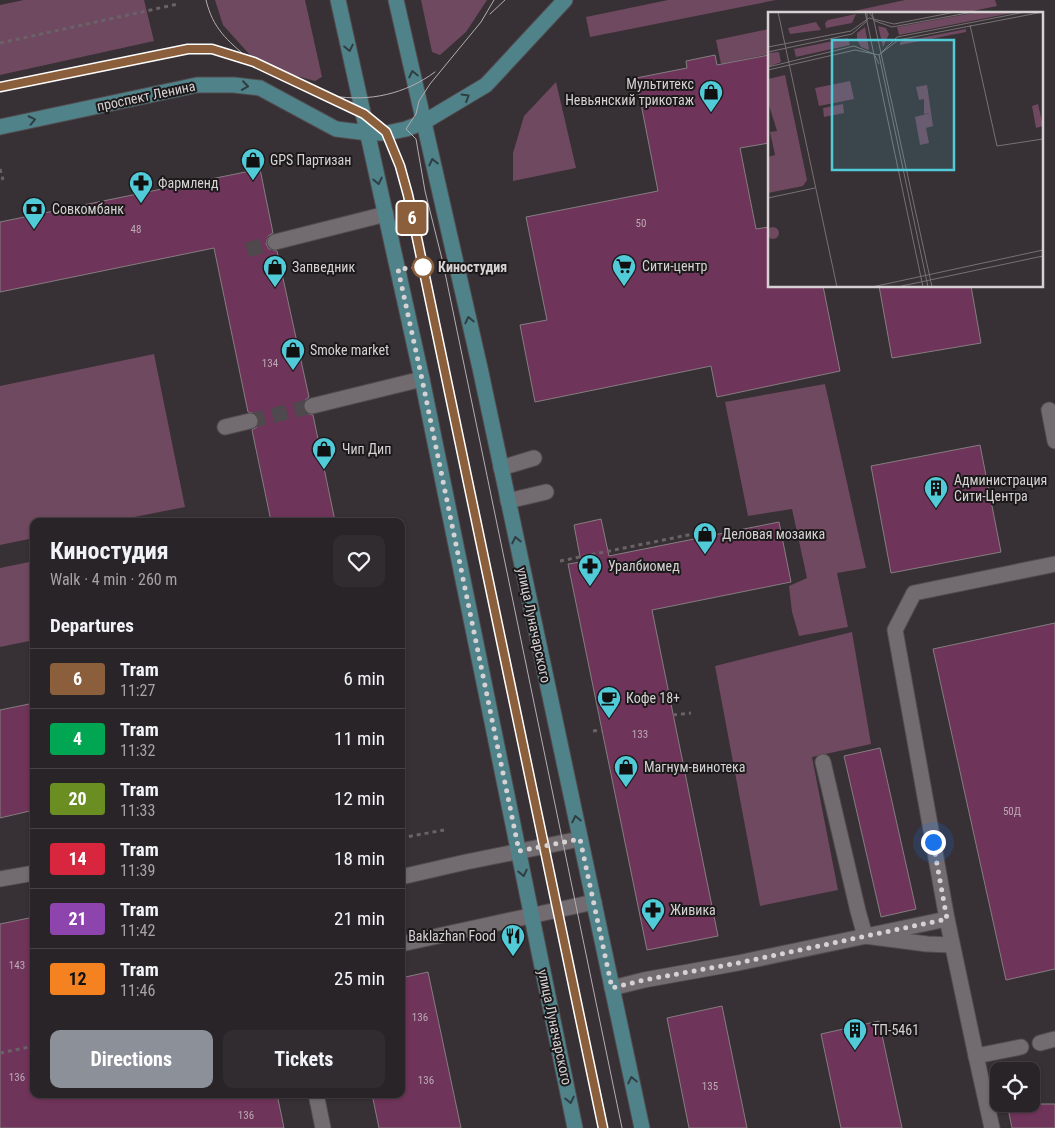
<!DOCTYPE html>
<meta charset="utf-8">
<style>
body{margin:0;font-family:"Roboto Condensed",sans-serif;background:#312c2f;color:#f1f3f6;height:100vh;display:flex;flex-direction:column;font-size:19px;white-space:nowrap}
*{box-sizing:border-box;margin:0}
p{font-size:16px;color:#a5a4a7}
.icon{flex:none;width:28px;height:28px;fill:none;stroke:currentColor;stroke-width:2;stroke-linecap:round;stroke-linejoin:round}
.map{position:relative;flex:1;overflow:hidden}
.panel{position:absolute;left:30px;top:518px;width:375px;height:580px;display:flex;flex-direction:column;background:#292427;border-radius:10px;box-shadow:0 1px 4px #0004,0 0 0 1px #454144}
.panel>*{flex:none}
.badge{padding:0 10px;border-radius:4px;font-size:18px;line-height:32px}
.buttons{position:absolute;left:990px;top:1062px;display:grid;gap:10px}
.buttons a{display:grid;place-items:center;width:50px;height:50px;border-radius:10px;background:#292427;box-shadow:0 1px 4px #0004,0 0 0 1px #454144;font-size:25px}
.you{position:absolute;width:25px;height:25px;margin:-12px;border:4px solid #fff;border-radius:50%;background:#1a73e8;box-shadow:0 0 0 8px #1a73e833}
.map>.badge{position:absolute;translate:-50% -50%;box-shadow:0 0 0 2px #fff}
h2{padding:0 20px;font-size:19px;line-height:45px}
.round{display:grid;place-items:center;flex:none;width:52px;height:52px;border-radius:10px;background:#312c2f}
.headline{display:flex;align-items:center;justify-content:space-between;height:85px;padding:0 20px}
h1{font-size:24px;font-weight:700;line-height:38px}
.action{display:flex;gap:10px;margin-top:auto;padding:10px 20px}
.action a{flex:1;height:58px;border-radius:10px;background:#8c9099;color:#fff;font-size:20px;font-weight:700;line-height:58px;text-align:center}
.action a+a{background:#312c2f;color:#f1f3f6}
ul{padding:0;list-style:none}
li{display:flex;align-items:center;gap:15px;height:60px;padding:0 20px;border-top:1px solid #454144}
li div{flex:1}
li b{display:block;font-size:19px}
li em{font-style:normal}
li .badge{min-width:55px;font-weight:700;text-align:center}
.map>svg:first-child{display:block}
</style>
<div class="map">
<svg width="1055" height="1128" viewBox="0 0 1055 1128">
<rect width="100%" height="100%" fill="#373034"/>
<g fill="#6f495f">
<path d="M24 0H144L154 41 0 75V5Z"/>
<path d="M215 0H305L322 77 315 81 278 71 250 55 223 25Z"/>
<path d="M421 0H487L466 32 440 55 432 52Z"/>
<path d="M668 0H776L590 37 586 17Z"/>
<path d="M905 0H995L997 6 958 14H840Z"/>
<path d="M769 29V54L721 64 716 40Z"/>
<path d="M556 82 576 168 513 181V153L524 116Z"/>
<path d="M154 354 185 507 114 521H34V538L0 545V386Z"/>
<path d="M825 384 866 568 837 573 848 627 799 636 792 612 789 586 807 578 792 509 748 516 725 402Z"/>
<path d="M34 561V640L0 647V568Z"/>
<path d="M852 632 871 744 812 757 838 890 760 906 715 666Z"/>
</g>
<g fill="#6f3459" stroke="#857d81">
<path d="M715 55 717 65 769 55V143L740 148 756 229 769 227V286H823L840 371 717 397 711 366 535 402 520 325 547 320 526 217 658 191 636 78 687 68 686 61Z"/>
<path d="M260 169 273 233 268 236 266 244 269 249 277 251 309 397 305 400 303 408 306 413 313 415 335 521H271L252 430 257 427 259 419 256 414 248 412 214 248 0 292V222Z"/>
<path d="M879 286H971L981 343 892 358Z"/>
<path d="M980 445 1001 552 891 573 871 466Z"/>
<path d="M601 519 609 556 779 522 791 582 652 610 718 936 647 950 568 564 581 562 574 525Z"/>
<path d="M1055 623V969L1006 980 933 649Z"/>
<path d="M34 703V810L0 818V710Z"/>
<path d="M880 748 916 909 881 917 844 756Z"/>
<path d="M34 917V1094H277L284 1128H0V924Z"/>
<path d="M428 972 461 1128H379L372 1094H401V978Z"/>
<path d="M722 1006 747 1128H689L667 1018Z"/>
<path d="M879 1021 902 1128H841L821 1034Z"/>
<path d="M1007 1104H1055V1128H1012Z"/>
</g>
<g fill="none" stroke-linecap="round" stroke-linejoin="round">
<g stroke="#4f484c" stroke-width="15" stroke-dasharray="15 8" stroke-linecap="butt">
<path d="M247 250 275 242"/>
<path d="M250 421 312 406"/>
</g>
<g stroke="#524c4f" stroke-width="17">
<g id="minor">
<path d="M275 242 386 214"/>
<path d="M312 406 422 379"/>
<path d="M1049 410 1055 441"/>
<path d="M225 427 250 421"/>
<path d="M501 468 534 458"/>
<path d="M508 501 546 492"/>
<path d="M823 762 858 911 865 936 927 944 952 945"/>
<path d="M401 877 466 862 580 839"/>
<path d="M0 879 34 873"/>
<path d="M401 944 594 902"/>
<path d="M612 988 644 980 738 963 947 919"/>
<path d="M1040 1043 1055 1039"/>
<path d="M1021 1047 976 1056 947 919 895 630 914 593 1055 564"/>
<path d="M976 1056 992 1128"/>
<path d="M316 1094 323 1128"/>
</g>
</g>
<g stroke="#524c4f" stroke-width="17">
<g id="major">
<path d="M338 0 422 379 575 1128"/>
<path d="M396 0 480 368 642 1128"/>
<path d="M0 127 197 85H234L260 88 336 129 368 133H387L406 129 424 122 486 85 565 0"/>
</g>
</g>
<g stroke="#696367" stroke-width="3" stroke-dasharray="4 4" stroke-linecap="butt">
<path d="M0 43 178 4"/>
<path d="M0 169 3 180"/>
<path d="M560 561 698 533"/>
<path d="M673 715 691 713"/>
<path d="M593 731 602 730"/>
<path d="M401 838 444 830"/>
<path d="M0 1053 34 1046"/>
</g>
<use href="#minor" stroke="#726b6f" stroke-width="15"/>
<use href="#major" stroke="#50828a" stroke-width="15"/>
<g stroke="#b3aeb1" stroke-width="1">
<path d="M206 0C213 29 227 40 249 59"/>
<path d="M494 0 481 22 430 84 419 101 416 114 406 129 416 139 425 191 443 263 622 1128"/>
<path d="M490 14 505 0"/>
<path d="M0 87 188 49H212L254 62 364 114 387 133 400 166 407 195 603 1128"/>
<path d="M333 96C370 102 405 94 435 72"/>
</g>
</g>
<defs><path id="oneway-chevron" d="M-2-3.5L2.5 0L-2 3.5" fill="none" stroke-width="1.6" stroke-linecap="round" stroke-linejoin="round" transform="scale(1.25)"/></defs>
<g stroke="#2e3e42">
<use href="#oneway-chevron" transform="translate(349 48) rotate(78)"/>
<use href="#oneway-chevron" transform="translate(413 74) rotate(-103)"/>
<use href="#oneway-chevron" transform="translate(245 86) rotate(8)"/>
<use href="#oneway-chevron" transform="translate(466 97) rotate(-31)"/>
<use href="#oneway-chevron" transform="translate(32 120) rotate(-12)"/>
<use href="#oneway-chevron" transform="translate(433 162) rotate(-103)"/>
<use href="#oneway-chevron" transform="translate(378 181) rotate(78)"/>
<use href="#oneway-chevron" transform="translate(469 320) rotate(-103)"/>
<use href="#oneway-chevron" transform="translate(516 540) rotate(-102)"/>
<use href="#oneway-chevron" transform="translate(576 819) rotate(-102)"/>
<use href="#oneway-chevron" transform="translate(523 873) rotate(78)"/>
<use href="#oneway-chevron" transform="translate(632 1080) rotate(-102)"/>
<use href="#oneway-chevron" transform="translate(570 1100) rotate(78)"/>
</g>
<g fill="none" stroke-linecap="round" stroke-linejoin="round">
<g stroke="#fff" stroke-width="11">
<path id="line" d="M0 87 188 49H212L254 62 364 114 386 132 400 166 408 195 603 1128"/>
</g>
<use href="#line" stroke="#8b5e3c" stroke-width="8"/>
<path stroke="#d6d2d4" stroke-width="5" stroke-dasharray="0 9" d="M423 267 398 269 422 379 519 851 580 839 612 988 644 980 738 963 947 919 933 842"/>
</g>
<defs>
<g id="shop-pin" transform="scale(1.25)"><path d="M0 17L-7.5 6A9.5 9.5 0 1 1 7.5 6Z" fill="#52cbd9" stroke="#1c191b"/><path d="M-5-2.5h2.3a2.7 3.5 0 0 1 5.4 0H5L5.5 6h-11ZM-1.5-2.5h3a1.5 2.3 0 0 0-3 0Z" fill="#111"/></g>
<g id="pharmacy-pin" transform="scale(1.25)"><path d="M0 17L-7.5 6A9.5 9.5 0 1 1 7.5 6Z" fill="#52cbd9" stroke="#1c191b"/><path d="M-2-6h4v4h4v4h-4v4h-4v-4h-4v-4h4Z" fill="#111"/></g>
<g id="bank-pin" transform="scale(1.25)"><path d="M0 17L-7.5 6A9.5 9.5 0 1 1 7.5 6Z" fill="#52cbd9" stroke="#1c191b"/><path d="M-6-4H6V4H-6ZM0-2.3a2.3 2.3 0 1 0 0 4.6a2.3 2.3 0 1 0 0-4.6Z" fill="#111"/></g>
<g id="supermarket-pin" transform="scale(1.25)"><path d="M0 17L-7.5 6A9.5 9.5 0 1 1 7.5 6Z" fill="#52cbd9" stroke="#1c191b"/><path d="M-6-5.5h2.5l.6 2H6L4.5 2H-2.5L-4.4-4H-6ZM-1.5 3.2a1.3 1.3 0 1 0 .1 0ZM3 3.2a1.3 1.3 0 1 0 .1 0Z" fill="#111"/></g>
<g id="building-pin" transform="scale(1.25)"><path d="M0 17L-7.5 6A9.5 9.5 0 1 1 7.5 6Z" fill="#52cbd9" stroke="#1c191b"/><path d="M-4-6H4V6H1V3H-1V6H-4ZM-2.5-4.3h1.7v1.8h-1.7ZM.8-4.3h1.7v1.8H.8ZM-2.5-1h1.7V.8h-1.7ZM.8-1h1.7V.8H.8Z" fill="#111"/></g>
<g id="cafe-pin" transform="scale(1.25)"><path d="M0 17L-7.5 6A9.5 9.5 0 1 1 7.5 6Z" fill="#52cbd9" stroke="#1c191b"/><path d="M-5.5-4.5H6V0H3Q3 3.5 0 3.5H-2.5Q-5.5 3.5-5.5 0ZM3-3.2v2h1.7v-2ZM-6 4.5H4V6H-6Z" fill="#111"/></g>
<g id="restaurant-pin" transform="scale(1.25)"><path d="M0 17L-7.5 6A9.5 9.5 0 1 1 7.5 6Z" fill="#52cbd9" stroke="#1c191b"/><path d="M-5-6h1v4h1v-4h1v4h1v-4h1v5L-1.5 .5V6h-2V.5L-5-1ZM5-6V6H3V1.5H1.5Q1.5-4 5-6Z" fill="#111"/></g>
</defs>
<g fill-rule="evenodd">
<use href="#shop-pin" x="711" y="92"/>
<use href="#shop-pin" x="253" y="160"/>
<use href="#pharmacy-pin" x="141" y="183"/>
<use href="#bank-pin" x="34" y="209"/>
<use href="#supermarket-pin" x="624" y="266"/>
<use href="#shop-pin" x="275" y="267"/>
<use href="#shop-pin" x="293" y="350"/>
<use href="#shop-pin" x="324" y="449"/>
<use href="#building-pin" x="936" y="488"/>
<use href="#shop-pin" x="705" y="534"/>
<use href="#pharmacy-pin" x="590" y="566"/>
<use href="#cafe-pin" x="609" y="698"/>
<use href="#shop-pin" x="626" y="767"/>
<use href="#pharmacy-pin" x="653" y="910"/>
<use href="#restaurant-pin" x="513" y="936"/>
<use href="#building-pin" x="855" y="1030"/>
</g>
<circle fill="#fff" stroke="#8b5e3c" stroke-width="2.5" cx="423" cy="267" r="10"/>
<g text-anchor="middle" dominant-baseline="central" stroke-width="4" stroke-linejoin="round" paint-order="stroke">
<g font-size="11" fill="#bcaab5">
<text x="641" y="223">50</text>
<text x="136" y="229">48</text>
<text x="270" y="363">134</text>
<text x="640" y="734">133</text>
<text x="1012" y="811">50Д</text>
<text x="17" y="965">143</text>
<text x="420" y="1017">136</text>
<text x="17" y="1077">136</text>
<text x="426" y="1080">136</text>
<text x="710" y="1086">135</text>
<text x="246" y="1115">136</text>
</g>
<g font-size="14" fill="#d6d2d4" stroke="#1c191b" text-anchor="start">
<text x="694" y="84" text-anchor="end">Мультитекс<tspan x="694" dy="16">Невьянский трикотаж</tspan></text>
<text x="270" y="160">GPS Партизан</text>
<text x="158" y="183">Фармленд</text>
<text x="52" y="209">Совкомбанк</text>
<text x="642" y="266">Сити-центр</text>
<text x="292" y="267">Запведник</text>
<text x="310" y="350">Smoke market</text>
<text x="342" y="449">Чип Дип</text>
<text x="954" y="480">Администрация<tspan x="954" dy="16">Сити-Центра</tspan></text>
<text x="722" y="534">Деловая мозаика</text>
<text x="608" y="566">Уралбиомед</text>
<text x="626" y="698">Кофе 18+</text>
<text x="644" y="767">Магнум-винотека</text>
<text x="670" y="910">Живика</text>
<text x="496" y="936" text-anchor="end">Baklazhan Food</text>
<text x="872" y="1030">ТП-5461</text>
</g>
<g font-size="14" fill="#d6d2d4" stroke="#1c191b">
<text transform="translate(146 96) rotate(-12)">проспект Ленина</text>
<text transform="translate(534 625) rotate(78)">улица Луначарского</text>
<text transform="translate(555 1027) rotate(78)">улица Луначарского</text>
</g>
<g font-size="14" font-weight="bold" fill="#d6d2d4" stroke="#1c191b" text-anchor="start">
<text x="438" y="267">Киностудия</text>
</g>
</g>
<g transform="translate(768 12)">
<rect width="275" height="275" fill="#373034"/>
<path d="M210 0H249L131 23 129 15ZM88 2 84 11 58 16 57 11 60 8ZM48 10 53 18 22 22 20 16ZM110 14 118 16 121 22 115 35ZM97 15 101 37V38L93 35 89 28V21ZM198 17V20L132 33V30ZM80 26 82 33 28 45 26 37ZM11 40 13 50 0 55V41ZM17 63 39 168 35 174 0 181V145L7 143 2 120 9 119 0 90V67ZM82 69 86 87 51 94 47 76ZM159 73 165 114 158 116 161 131 152 133 147 105 162 101 156 102V87L151 88 148 75ZM75 92 76 101 56 105 55 96ZM270 92 275 114 268 116 264 94ZM-1 221a6 6 0 1 1 12 0a6 6 0 1 1-12 0Z" fill="#6f495f"/>
<path fill="none" stroke="#777174" stroke-width="1" d="M10 0 69 275M97 0 155 275M101 0 107 9 124 15 205 0M104 0 164 275M202 13 229 134 275 127M0 35 83 19 101 6 126 12 187 0M0 40 84 22 99 9V0M0 55 86 34 106 42 111 52M0 58 87 38 111 43 130 28 275 0M0 186 47 176M104 275 275 238M129 275 275 244M160 275 111 43 129 25 257 0"/>
<path fill="#52cbd9" fill-opacity="0.15" stroke="#52cbd9" stroke-width="2.5" d="M64 28H186V158H64Z"/>
<rect width="275" height="275" fill="none" stroke="#d6d2d4" stroke-width="2.5"/>
</g>
</svg>
<div class="buttons">
<a><svg class="icon" aria-label="locate" viewBox="0 0 24 24"><circle cx="12" cy="12" r="6"/><path d="M12 2v4M12 18v4M2 12h4M18 12h4"/></svg></a>
</div>
<div class="you" style="left:933px;top:842px"></div>
<b class="badge" style="left:412px;top:218px;background:#8b5e3c;color:#fff">6</b>
<section class="panel">
<div class="headline"><div><h1>Киностудия</h1><p>Walk · 4 min · 260 m</p></div><a class="round"><svg class="icon" aria-label="heart" viewBox="0 0 24 24"><path d="M12 20l-8-8c-3-5 5-10 8-4 3-6 11-1 8 4z"/></svg></a></div>
<h2>Departures</h2>
<ul>
<li><span class="badge" style="background:#8b5e3c;color:#fff">6</span><div><b>Tram</b><p>11:27</p></div><em>6 min</em></li>
<li><span class="badge" style="background:#00a651;color:#fff">4</span><div><b>Tram</b><p>11:32</p></div><em>11 min</em></li>
<li><span class="badge" style="background:#6b8e23;color:#fff">20</span><div><b>Tram</b><p>11:33</p></div><em>12 min</em></li>
<li><span class="badge" style="background:#d7263d;color:#fff">14</span><div><b>Tram</b><p>11:39</p></div><em>18 min</em></li>
<li><span class="badge" style="background:#8e44ad;color:#fff">21</span><div><b>Tram</b><p>11:42</p></div><em>21 min</em></li>
<li><span class="badge" style="background:#f58220;color:#111">12</span><div><b>Tram</b><p>11:46</p></div><em>25 min</em></li>
</ul>
<div class="action"><a>Directions</a><a>Tickets</a></div>
</section>
</div>
